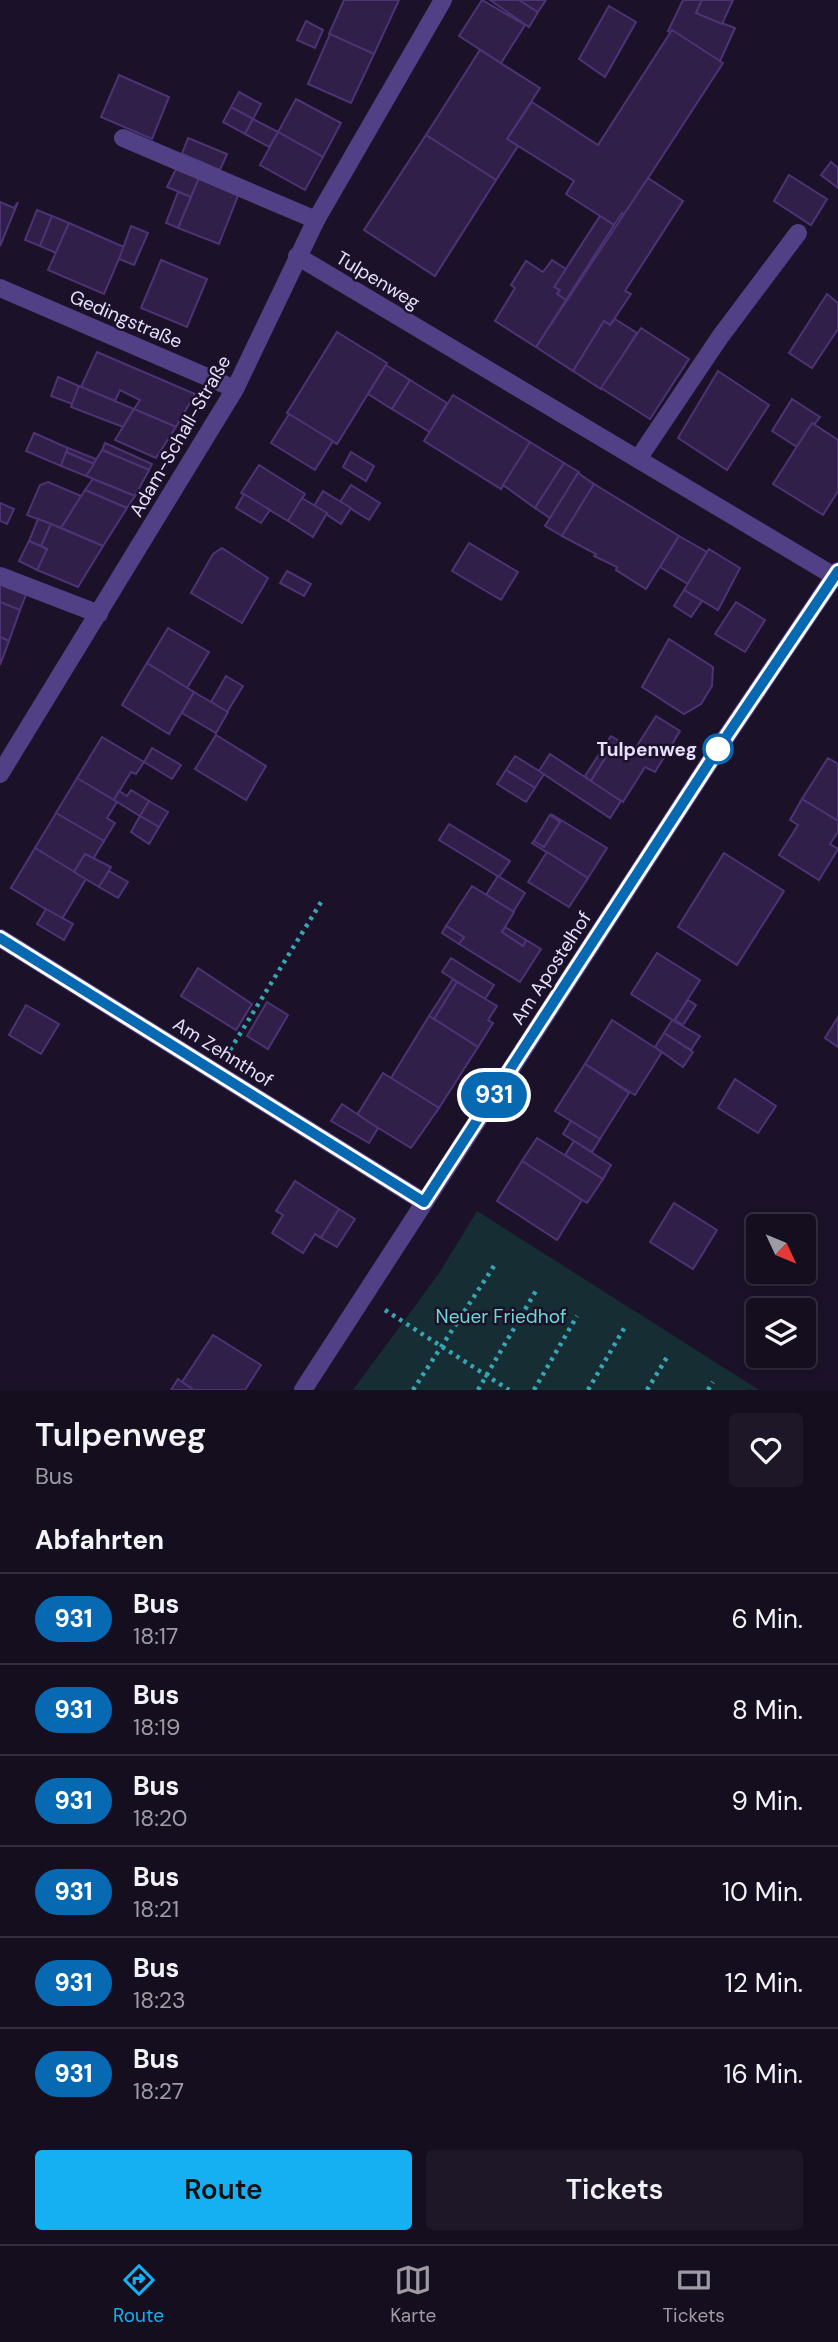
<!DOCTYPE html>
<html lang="de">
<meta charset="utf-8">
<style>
body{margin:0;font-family:"DM Sans",sans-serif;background:#1d1728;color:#f1f3f6;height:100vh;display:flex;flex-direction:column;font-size:26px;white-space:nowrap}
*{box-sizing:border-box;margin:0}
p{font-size:23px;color:#9d9ca4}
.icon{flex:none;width:38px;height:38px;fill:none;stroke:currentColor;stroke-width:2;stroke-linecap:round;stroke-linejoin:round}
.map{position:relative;height:1390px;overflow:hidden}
.side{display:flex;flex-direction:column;background:#140e1f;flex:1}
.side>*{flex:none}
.badge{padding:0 14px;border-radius:23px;font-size:24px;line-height:46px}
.needle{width:46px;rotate:134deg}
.controls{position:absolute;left:746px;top:1214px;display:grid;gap:14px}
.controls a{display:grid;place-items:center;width:70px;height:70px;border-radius:7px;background:#140e1f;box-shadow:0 4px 10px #0003,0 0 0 2px #332e3d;font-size:35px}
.map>.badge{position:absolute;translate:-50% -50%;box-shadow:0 0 0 4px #fff}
h2{padding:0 35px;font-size:26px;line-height:63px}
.round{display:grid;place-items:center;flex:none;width:74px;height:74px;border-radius:7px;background:#1d1728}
.head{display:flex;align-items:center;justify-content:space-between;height:119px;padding:0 35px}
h1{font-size:33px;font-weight:600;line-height:52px}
.action{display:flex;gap:14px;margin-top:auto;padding:14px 35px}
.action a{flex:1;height:80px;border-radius:7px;background:#15b0f1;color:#111;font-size:28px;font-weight:600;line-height:80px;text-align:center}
.action a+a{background:#1d1728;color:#f1f3f6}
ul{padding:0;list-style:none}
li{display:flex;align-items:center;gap:21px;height:91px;padding:0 35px;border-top:2px solid #332e3d}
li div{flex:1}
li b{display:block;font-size:26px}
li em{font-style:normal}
li .badge{min-width:77px;font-weight:700;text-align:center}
.tabs{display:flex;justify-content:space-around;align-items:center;height:98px;border-top:2px solid #332e3d;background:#140e1f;font-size:19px;color:#9d9ca4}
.tabs a{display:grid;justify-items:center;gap:4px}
.tabs .active{color:#15b0f1}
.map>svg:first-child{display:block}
</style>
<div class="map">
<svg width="838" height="1390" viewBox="0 0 838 1390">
<rect width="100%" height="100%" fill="#1b1229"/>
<path fill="#162e33" d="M477 1211 759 1390H353L440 1272Z"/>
<g fill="#301f49" stroke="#4d3374" stroke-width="2">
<path d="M344 0H399L374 54 329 34Z"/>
<path d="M482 0 525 25 501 63 459 36Z"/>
<path d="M490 0H519L538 12 529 27Z"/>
<path d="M519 0H546L538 12Z"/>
<path d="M683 0H702L696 13 735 28 720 61 668 31Z"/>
<path d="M702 0H733L722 24 696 13Z"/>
<path d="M609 6 636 22 605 77 579 59Z"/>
<path d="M306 21 323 30 315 48 297 40Z"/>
<path d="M672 30 723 63 624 215 622 213 614 225 566 194 574 181 507 139 532 102 598 145Z"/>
<path d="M330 34 374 54 351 103 308 84Z"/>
<path d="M480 50 540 88 507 139 518 146 496 180 426 135Z"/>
<path d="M119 75 169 97 152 139 101 117Z"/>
<path d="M239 92 261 104 253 119 231 107Z"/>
<path d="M296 99 341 123 323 157 278 132Z"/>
<path d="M231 107 253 119 245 134 223 122Z"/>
<path d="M253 119 278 132 269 147 245 134Z"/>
<path d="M278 132 323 157 305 190 260 165Z"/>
<path d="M426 135 496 180 435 276 364 230Z"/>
<path d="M188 138 227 154 220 170 182 154Z"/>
<path d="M831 162 838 168V188L821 175Z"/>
<path d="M176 169 199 178 191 197 167 187Z"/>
<path d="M789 175 827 199 811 225 774 201Z"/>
<path d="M199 178 239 193 219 244 178 228Z"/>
<path d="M648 178 683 201 625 291 631 294 610 325 604 321 573 371 536 347Z"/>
<path d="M178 192 191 197 178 228 166 223Z"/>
<path d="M0 202 14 208 18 202 0 246Z"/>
<path d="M37 210 52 216 40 246 25 240Z"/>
<path d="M52 216 69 223 56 253 40 246Z"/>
<path d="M600 216 614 225 566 300 557 294 560 290 554 287Z"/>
<path d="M69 223 124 247 104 294 48 270Z"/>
<path d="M131 226 148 233 134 265 119 259Z"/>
<path d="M161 260 207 279 187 327 141 308Z"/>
<path d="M552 260 566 269 554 287 560 290 557 294 566 300 536 347 495 321 515 288 511 285 526 261 543 272Z"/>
<path d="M827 294 838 303V329L812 368 789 353Z"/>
<path d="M615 319 637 333 601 389 573 371 604 321 610 325Z"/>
<path d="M641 328 689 359 650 419 601 388Z"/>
<path d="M337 332 387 363 337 444 287 413Z"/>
<path d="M97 352 195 394 176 427 134 409 140 400 120 390 115 401 81 387Z"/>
<path d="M386 365 410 380 392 409 368 394Z"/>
<path d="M718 371 769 405 727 470 678 438Z"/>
<path d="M58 377 79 386 72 404 51 396Z"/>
<path d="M410 380 447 403 430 432 392 409Z"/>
<path d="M79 386 134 409 123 427 71 407Z"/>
<path d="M453 395 530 442 501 489 424 441Z"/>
<path d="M792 399 820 417 797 447 772 431Z"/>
<path d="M134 409 176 427 156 458 115 440Z"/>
<path d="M289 414 333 441 315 470 271 443Z"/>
<path d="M812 423 838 440V491L823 515 773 484Z"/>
<path d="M34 433 68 448 61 466 26 451Z"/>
<path d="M530 442 564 463 535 508 503 485Z"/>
<path d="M105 443 152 464 149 470 102 450Z"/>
<path d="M68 448 96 459 94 464 66 452Z"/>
<path d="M102 450 149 470 135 496 86 476Z"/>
<path d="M66 452 94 464 86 476 61 466Z"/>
<path d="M351 452 374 466 366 481 343 467Z"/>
<path d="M564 463 579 472 550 518 535 508Z"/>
<path d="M259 465 305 494 288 521 241 493Z"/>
<path d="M578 473 594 484 562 536 545 526Z"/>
<path d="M93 479 135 496 127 508 85 490Z"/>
<path d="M48 482 81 496 61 528 27 515 40 485Z"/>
<path d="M594 484 679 536 646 589 616 570 617 567 594 556 596 554 562 536Z"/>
<path d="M351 485 380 503 369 520 340 502Z"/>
<path d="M85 490 127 508 103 546 61 528Z"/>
<path d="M323 491 351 508 341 524 314 506Z"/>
<path d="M244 494 270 510 261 523 236 508Z"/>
<path d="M302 498 327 513 313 537 288 521Z"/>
<path d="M0 503 14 509 7 524 0 521Z"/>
<path d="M38 519 51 524 41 546 29 541Z"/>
<path d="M51 524 103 546 78 587 37 570 47 549 41 546Z"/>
<path d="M679 536 707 552 688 584 660 567Z"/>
<path d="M29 541 47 549 37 570 19 561Z"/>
<path d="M469 543 518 572 501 600 452 571Z"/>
<path d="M222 548 268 578 242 623 191 593 213 554Z"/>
<path d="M709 549 740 568 718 610 684 590Z"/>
<path d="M287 571 311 584 304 596 280 583Z"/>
<path d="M0 582 27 592 20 610 0 602Z"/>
<path d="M684 590 702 601 691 617 674 606Z"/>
<path d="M0 602 20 610 9 641 0 637Z"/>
<path d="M736 602 765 620 745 652 715 634Z"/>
<path d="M168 628 209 652 187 688 147 663Z"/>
<path d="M0 637 9 641 0 665Z"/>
<path d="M669 639 713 667 712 686 701 704 684 714 642 687Z"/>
<path d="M147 663 194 692 169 734 122 705Z"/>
<path d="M226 676 243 686 227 712 211 702Z"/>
<path d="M194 692 228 712 216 733 182 713Z"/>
<path d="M656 716 680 731 655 772 645 767 623 802 590 782 614 744 631 755Z"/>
<path d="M216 735 266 766 246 800 195 769Z"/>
<path d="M611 736 634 750 631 755 614 744 590 782 585 776Z"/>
<path d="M102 737 144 762 136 774 131 772 114 800 77 778Z"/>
<path d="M152 748 181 765 172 779 144 762Z"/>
<path d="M550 754 621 801 610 818 539 771Z"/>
<path d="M515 756 544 774 535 788 506 770Z"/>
<path d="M828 758 838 764V821L802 799Z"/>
<path d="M506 770 535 788 526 802 497 784Z"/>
<path d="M77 778 117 802 107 818 115 823 104 841 56 813Z"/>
<path d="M131 790 149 801 140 816 114 800 119 791 127 796Z"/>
<path d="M802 799 838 821V832L830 844 838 849 819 880 779 855 798 825 790 820Z"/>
<path d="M149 801 168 812 159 827 140 816Z"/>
<path d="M56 813 104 841 93 859 85 854 74 872 35 848Z"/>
<path d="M551 814 607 848 588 878 532 843 534 841 544 847 560 822Z"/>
<path d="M550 815 560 822 544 847 534 841Z"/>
<path d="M140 816 159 827 149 844 131 832Z"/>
<path d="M449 824 510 861 499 877 439 840Z"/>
<path d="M35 848 86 879 62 919 11 888Z"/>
<path d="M547 852 588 878 569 907 528 882Z"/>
<path d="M724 853 784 891 737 965 678 927Z"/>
<path d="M85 854 111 867 99 887 74 872Z"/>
<path d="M109 871 128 882 118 898 99 887Z"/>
<path d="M498 876 525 893 513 912 486 895Z"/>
<path d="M472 886 514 912 502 932 523 946 526 940 541 949 520 982 459 944 464 937 446 926Z"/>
<path d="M46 909 73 924 64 940 37 924Z"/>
<path d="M446 926 464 937 459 944 442 933Z"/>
<path d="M505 927 526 940 523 946 502 932Z"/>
<path d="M657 953 700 980 674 1021 631 994Z"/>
<path d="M451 958 494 985 485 999 442 972Z"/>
<path d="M198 968 252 1004 236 1030 181 996Z"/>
<path d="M453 979 457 982 434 1019 429 1016Z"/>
<path d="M457 982 497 1006 488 1020 493 1023 478 1047 434 1019Z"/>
<path d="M688 1000 696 1005 683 1025 675 1020Z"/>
<path d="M267 1002 288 1015 268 1049 247 1036Z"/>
<path d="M26 1005 59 1024 41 1054 9 1035Z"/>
<path d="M429 1016 478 1047 439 1108 391 1078Z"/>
<path d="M838 1017V1047L825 1038Z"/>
<path d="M612 1020 662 1052 635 1095 585 1064Z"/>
<path d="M672 1020 700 1036 691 1050 664 1033Z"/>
<path d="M664 1033 693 1052 683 1067 655 1047Z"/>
<path d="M585 1064 629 1093 600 1139 555 1111Z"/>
<path d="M383 1073 439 1108 411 1148 357 1115Z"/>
<path d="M735 1079 776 1106 758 1133 718 1108Z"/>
<path d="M342 1104 378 1128 369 1143 331 1121Z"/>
<path d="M571 1121 600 1139 592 1152 563 1134Z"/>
<path d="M537 1138 603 1179 587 1203 522 1161Z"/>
<path d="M574 1141 611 1165 603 1179 565 1155Z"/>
<path d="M522 1161 582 1200 557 1240 497 1201Z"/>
<path d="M295 1181 339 1209 321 1238 315 1234 303 1253 272 1233 283 1215 276 1211Z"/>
<path d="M674 1203 717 1230 693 1269 650 1242Z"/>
<path d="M339 1209 355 1219 337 1247 321 1238Z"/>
<path d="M213 1335 261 1365 245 1390H194L182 1382Z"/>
<path d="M178 1379 182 1382 194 1390H171Z"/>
</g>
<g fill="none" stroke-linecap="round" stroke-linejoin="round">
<g stroke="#38a4b6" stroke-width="4.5" stroke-dasharray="3.5 5" stroke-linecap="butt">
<path d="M230 1050 323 899"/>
<path d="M385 1310 509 1390"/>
<path d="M413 1390 494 1266"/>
<path d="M478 1390 537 1289"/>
<path d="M534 1390 577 1316"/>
<path d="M588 1390 626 1325"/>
<path d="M647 1390 669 1354"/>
<path d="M708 1390 713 1382"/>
</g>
<g stroke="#514085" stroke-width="18">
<path d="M123 138 316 220"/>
<path d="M638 459 720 337 798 233"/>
<path d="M0 576 99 614"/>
</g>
<g stroke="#514085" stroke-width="18">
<path d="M297 256 834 576"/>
<path d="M0 288 235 389"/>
<path d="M0 774 235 389 316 220 443 0"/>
<path d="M0 938 424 1202"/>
<path d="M303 1390 718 749 838 571"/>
</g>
</g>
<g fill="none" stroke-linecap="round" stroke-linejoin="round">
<g stroke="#fff" stroke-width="16">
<path id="line" d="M0 938 424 1202 718 749 838 571"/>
</g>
<use href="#line" stroke="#0869b3" stroke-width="10"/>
</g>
<circle fill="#fff" stroke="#0869b3" stroke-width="3.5" cx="718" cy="749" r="14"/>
<g text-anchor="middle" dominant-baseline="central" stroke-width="5" stroke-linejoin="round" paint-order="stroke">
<g font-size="19" fill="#e7ddfd" stroke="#1b1229">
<text transform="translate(378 280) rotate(31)">Tulpenweg</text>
<text transform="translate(126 319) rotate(23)">Gedingstraße</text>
<text transform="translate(180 436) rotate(-60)">Adam-Schall-Straße</text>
<text transform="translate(551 968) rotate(-57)">Am Apostelhof</text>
<text transform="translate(223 1052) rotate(32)">Am Zehnthof</text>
</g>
<g font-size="19" font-weight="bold" fill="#e7ddfd" stroke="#1b1229" text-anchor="end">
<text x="697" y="749">Tulpenweg</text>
</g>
<g font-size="19" fill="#6cdad4" stroke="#1b1229">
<text x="501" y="1316">Neuer Friedhof</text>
</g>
</g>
</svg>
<div class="controls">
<a><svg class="needle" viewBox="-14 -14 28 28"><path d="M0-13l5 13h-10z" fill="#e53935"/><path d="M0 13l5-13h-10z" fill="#9d9ca4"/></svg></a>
<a><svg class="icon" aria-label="layers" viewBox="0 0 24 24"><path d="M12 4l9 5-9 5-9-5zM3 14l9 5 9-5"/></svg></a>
</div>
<b class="badge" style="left:494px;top:1095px;background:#0869b3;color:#fff">931</b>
</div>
<section class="side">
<div class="head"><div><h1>Tulpenweg</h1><p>Bus</p></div><a class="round"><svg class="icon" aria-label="heart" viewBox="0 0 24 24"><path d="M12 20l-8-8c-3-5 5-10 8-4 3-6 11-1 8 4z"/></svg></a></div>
<h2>Abfahrten</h2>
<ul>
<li><span class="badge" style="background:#0869b3;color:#fff">931</span><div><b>Bus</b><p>18:17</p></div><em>6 Min.</em></li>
<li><span class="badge" style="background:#0869b3;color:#fff">931</span><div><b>Bus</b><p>18:19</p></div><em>8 Min.</em></li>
<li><span class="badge" style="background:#0869b3;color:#fff">931</span><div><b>Bus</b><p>18:20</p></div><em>9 Min.</em></li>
<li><span class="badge" style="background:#0869b3;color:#fff">931</span><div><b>Bus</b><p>18:21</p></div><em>10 Min.</em></li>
<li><span class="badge" style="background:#0869b3;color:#fff">931</span><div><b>Bus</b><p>18:23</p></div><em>12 Min.</em></li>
<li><span class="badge" style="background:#0869b3;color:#fff">931</span><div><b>Bus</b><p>18:27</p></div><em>16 Min.</em></li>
</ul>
<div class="action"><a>Route</a><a>Tickets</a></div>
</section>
<nav class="tabs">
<a class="active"><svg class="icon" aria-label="directions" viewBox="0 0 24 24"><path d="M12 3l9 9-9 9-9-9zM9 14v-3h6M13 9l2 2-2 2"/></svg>Route</a>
<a><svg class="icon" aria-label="map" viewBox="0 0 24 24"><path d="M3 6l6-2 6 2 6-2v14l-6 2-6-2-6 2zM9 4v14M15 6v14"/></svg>Karte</a>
<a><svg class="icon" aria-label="tickets" viewBox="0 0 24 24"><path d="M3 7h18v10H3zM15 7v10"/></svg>Tickets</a>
</nav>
